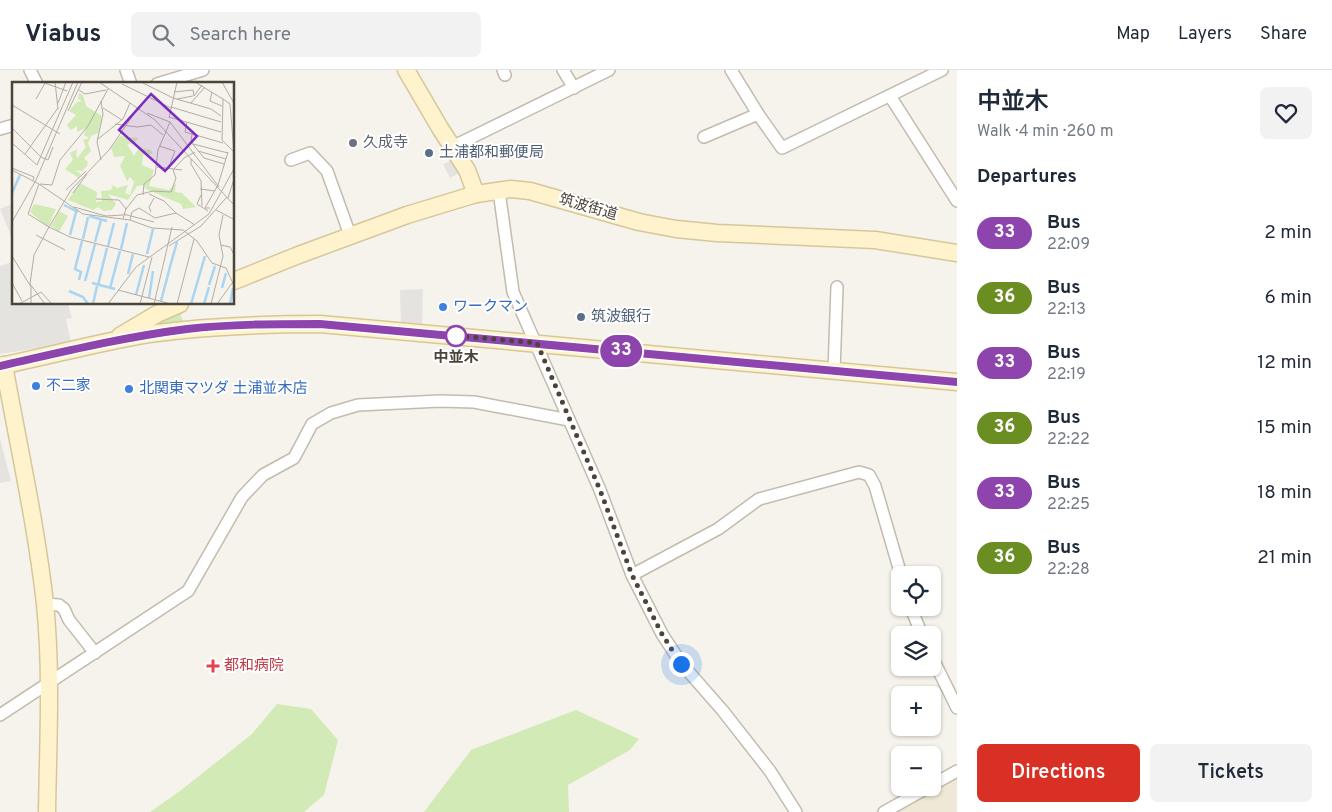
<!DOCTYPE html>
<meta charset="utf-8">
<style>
body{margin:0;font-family:Overpass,"Noto Sans JP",sans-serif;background:#f2f2f3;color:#1f2937;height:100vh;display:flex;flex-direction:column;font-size:19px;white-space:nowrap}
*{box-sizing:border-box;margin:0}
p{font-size:16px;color:#747a83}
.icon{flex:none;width:28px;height:28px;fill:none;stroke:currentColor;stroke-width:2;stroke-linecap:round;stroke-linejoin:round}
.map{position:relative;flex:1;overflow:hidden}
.side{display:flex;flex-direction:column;background:#fff;width:375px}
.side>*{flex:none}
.badge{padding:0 10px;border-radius:16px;font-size:18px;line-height:32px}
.tools{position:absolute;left:891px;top:496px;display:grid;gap:10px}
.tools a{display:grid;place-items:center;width:50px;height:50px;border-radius:8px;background:#fff;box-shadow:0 1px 4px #0004;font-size:25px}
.you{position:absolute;width:25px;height:25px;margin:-12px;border:4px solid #fff;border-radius:50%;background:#1a73e8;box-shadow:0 0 0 8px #1a73e833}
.map>.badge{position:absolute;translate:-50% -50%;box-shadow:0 0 0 2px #fff}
h2{padding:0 20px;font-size:19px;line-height:45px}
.round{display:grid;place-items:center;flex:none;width:52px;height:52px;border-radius:8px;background:#f2f2f3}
.head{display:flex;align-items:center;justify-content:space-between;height:85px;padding:0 20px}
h1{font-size:24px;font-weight:600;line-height:38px}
.cta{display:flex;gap:10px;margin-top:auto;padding:10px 20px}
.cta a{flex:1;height:58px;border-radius:8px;background:#d93025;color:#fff;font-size:20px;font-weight:600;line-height:58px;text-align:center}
.cta a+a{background:#f2f2f3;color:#1f2937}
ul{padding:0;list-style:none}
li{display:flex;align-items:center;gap:15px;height:65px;padding:0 20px}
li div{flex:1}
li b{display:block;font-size:19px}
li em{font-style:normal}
li .badge{min-width:55px;font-weight:700;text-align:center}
header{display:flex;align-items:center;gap:30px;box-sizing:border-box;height:70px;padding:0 25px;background:#fff;border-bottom:1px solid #e0e1e3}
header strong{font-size:24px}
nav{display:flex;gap:28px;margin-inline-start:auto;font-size:18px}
.search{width:350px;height:45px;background:#f2f2f3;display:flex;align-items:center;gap:12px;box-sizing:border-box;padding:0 18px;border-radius:8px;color:#747a83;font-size:19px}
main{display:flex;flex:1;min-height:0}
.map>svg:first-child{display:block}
</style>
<header>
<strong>Viabus</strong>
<div class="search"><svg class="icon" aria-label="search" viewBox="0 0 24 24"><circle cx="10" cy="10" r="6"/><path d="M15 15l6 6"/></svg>Search here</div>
<nav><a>Map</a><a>Layers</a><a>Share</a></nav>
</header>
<main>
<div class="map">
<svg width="957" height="742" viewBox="0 0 957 742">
<rect width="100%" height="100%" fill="#f6f3ec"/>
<path fill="#efe8d6" d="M957 706V742H894Z"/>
<g fill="#d2eab5">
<path d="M181 238V246L184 253 156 256V252Z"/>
<path d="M277 634 311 639 338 670 324 725 304 742H150L180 721 252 664Z"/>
<path d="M576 640 639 669 630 680 568 715 569 742H424L471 680Z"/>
</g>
<g fill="#e5e3e0">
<path d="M453 90 461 102 450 108 443 94Z"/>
<path d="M14 133V173L0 139Z"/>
<path d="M14 191V234H68L72 248 66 249 71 273 0 284V196Z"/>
<path d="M423 219 422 255 401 254 400 220Z"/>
<path d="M0 369 11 411 0 413Z"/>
</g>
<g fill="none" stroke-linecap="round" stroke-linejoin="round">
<g stroke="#c2bbae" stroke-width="14">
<g id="street">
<path d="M30 0 37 14"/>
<path d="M126 0 131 14"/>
<path d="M503 0 505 5"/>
<path d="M563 0 574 18"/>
<path d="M731 0 758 44 782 78 942 0"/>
<path d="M157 14 203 0"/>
<path d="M890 26 957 131"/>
<path d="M0 59 14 55"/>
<path d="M704 67 758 44"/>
<path d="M452 77 609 0"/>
<path d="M291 90 310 83 327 101 350 165"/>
<path d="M499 121 513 222 600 420 632 505 662 564 681 593 723 641 770 701 796 742"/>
<path d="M834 301 837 217"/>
<path d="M632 505 718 459 759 429 859 402 869 405 875 416 901 505"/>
<path d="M45 534 59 535 64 539 69 550 95 583"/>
<path d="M911 538 922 565"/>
<path d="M932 587 957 638"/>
<path d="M0 645 188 521 242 427 263 405 294 388 312 354 331 343 358 335 440 331 474 332 569 350"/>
<path d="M932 715 957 701"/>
<path d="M884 742 927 718"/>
</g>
</g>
<g stroke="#d6c79b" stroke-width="19">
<g id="secondary">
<path d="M406 0 440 58 467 100 476 124"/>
<path d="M234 211 296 186 407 145 476 124 511 119 530 121 639 152 676 159 717 163 875 170 957 183"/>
<path d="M120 266 157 244 180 234"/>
<path d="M4 295C18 374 36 453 45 534 52 603 48 673 47 742"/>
<path d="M0 296C50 286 99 272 149 264 206 256 263 254 320 254L957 312"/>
</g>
</g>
<use href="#street" stroke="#fff" stroke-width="11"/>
<use href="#secondary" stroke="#fff3cd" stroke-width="16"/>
</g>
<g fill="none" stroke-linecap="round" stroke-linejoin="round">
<g stroke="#fff" stroke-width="11">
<path id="line" d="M0 296C62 282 124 267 187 259 231 254 276 254 320 254L957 312"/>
</g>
<use href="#line" stroke="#8e44ad" stroke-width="8"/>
<path stroke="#4b4439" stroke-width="5" stroke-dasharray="0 9" d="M456 266 448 265 537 273 600 420 632 505 662 564 681 594"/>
</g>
<circle fill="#6b7280" stroke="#fff" stroke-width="2" cx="353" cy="73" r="5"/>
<g fill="#5c6f8a" stroke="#fff" stroke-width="2">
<circle cx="429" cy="83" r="5"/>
<circle cx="581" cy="247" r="5"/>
</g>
<g fill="#3f7fe0" stroke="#fff" stroke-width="2">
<circle cx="443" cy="237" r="5"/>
<circle cx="36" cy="316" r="5"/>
<circle cx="129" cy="319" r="5"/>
</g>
<circle fill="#fff" stroke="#8e44ad" stroke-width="2.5" cx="456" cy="266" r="10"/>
<path fill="#e0444e" stroke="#fff" stroke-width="2" d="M210.5 588.5h5v5h5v5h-5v5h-5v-5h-5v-5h5z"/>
<g text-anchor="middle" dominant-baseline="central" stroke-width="4" stroke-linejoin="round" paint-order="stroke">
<g font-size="15" fill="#5b616d" stroke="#fff" text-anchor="start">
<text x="363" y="73">久成寺</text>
</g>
<g font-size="15" fill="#4e5e75" stroke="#fff" text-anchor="start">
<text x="439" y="83">土浦都和郵便局</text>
<text x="591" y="247">筑波銀行</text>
</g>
<g font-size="15" fill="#4b4439" stroke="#fff">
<text transform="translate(588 138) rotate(16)">筑波街道</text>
</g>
<g font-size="15" fill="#366cbe" stroke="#fff" text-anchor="start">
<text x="453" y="237">ワークマン</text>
<text x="46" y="316">不二家</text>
<text x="139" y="319">北関東マツダ 土浦並木店</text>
</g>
<g font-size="15" font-weight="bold" fill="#4b4439" stroke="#fff">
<text x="456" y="288">中並木</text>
</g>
<g font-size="15" fill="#be3a42" stroke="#fff" text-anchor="start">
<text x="224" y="596">都和病院</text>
</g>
</g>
<g transform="translate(12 12)">
<rect width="222" height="222" fill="#f6f3ec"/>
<path d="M67 11 71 13 74 24 90 34 86 51 79 54 76 61 79 69 72 76 76 80 75 84 70 89 63 88 69 92 67 96 53 87 61 78 58 71 65 67 64 73 67 78 66 75 74 65 71 58 77 56 72 53 74 46 65 50V44L59 48 55 43 64 33 57 29 65 20 70 19 66 17ZM108 54 126 56 123 61 115 62 122 74 127 66 139 68 141 72 131 73 130 83 142 88 137 104 157 108 164 101 163 110 170 111 184 125 171 127 169 122 134 107 132 103 125 104 116 118 96 112 104 122 100 128 92 129 86 125 81 128 56 118 68 101 85 110 84 120 90 119 89 109 99 108 101 103 105 106 116 103 113 111 118 113 122 100 118 95 115 99 108 84 113 74 102 75 99 66ZM22 122 44 127 36 145 18 130ZM47 129 56 134 47 150 39 144Z" fill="#d2eab5"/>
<path fill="none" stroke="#a9d4f2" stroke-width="2.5" d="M0 111 8 93M52 123 66 130M77 134 95 139M58 153 64 130M71 157 76 135M83 160 89 138M96 164 102 141M109 167 115 141M135 172 141 147M159 181 165 160M116 192 121 172M67 198 69 190 63 187 70 159M73 199 83 162M80 201 103 207M86 203 95 166M197 203 203 184M98 206 108 169M210 206 214 191M57 209 71 215 76 222M124 213 132 183M137 216 141 189M149 219 159 181M81 222 85 204M179 222 193 174M192 222 197 205M218 222 221 206"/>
<path fill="none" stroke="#b2ada4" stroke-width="1" d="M30 0 55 9M43 0 46 27M87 0 143 38 223 124M129 0 161 16M183 0 211 17 210 58 223 71M210 0 223 23M110 2 159 26M67 8 73 12 94 8M162 10 181 8 182 14 190 3M200 10 198 19 210 24M161 16 199 27 209 34M24 17 33 1M165 17 181 14M211 17 218 22 222 70M46 21 54 0M179 21 193 5M0 23 48 52M159 25 209 40M91 26 110 38M126 26 97 68 59 108 37 145 58 155 137 175M56 29 70 0M135 31 158 40 207 105M157 35 209 50M157 36 165 0M175 40 173 50 211 61M103 42 125 45 139 43 151 53M0 46 29 75 36 78 41 65M180 52 179 60 192 76 212 82M86 57 111 37 118 21M0 61 25 83 61 0M181 62 216 71M147 64 163 69 156 87M186 69 214 77M13 72 46 26M179 77V82L189 99 190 124M89 78 85 60 91 32 89 19M145 85 170 88M0 86 22 95 21 98M0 88 27 102 16 132 37 145 22 173 18 202 33 222M161 88 172 76 183 70M27 102 71 132 118 138 140 146 171 148 185 159 200 181 214 186 223 206M28 102 40 103 48 78 76 44 96 7M206 103 216 70M188 107 203 109M54 108 74 89M61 111 75 92M137 112 152 119 164 131 143 136M131 113 132 102 143 93 146 68 158 40M189 113 185 122 196 129M216 116 223 94M84 117 107 118 114 127M62 125 94 134 111 133M198 126H193L206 103M204 128 223 138M139 130 137 125 142 116M164 131 183 143M111 132 142 140M111 137 114 127 125 113 141 109 159 110 164 96 161 88M118 138 120 130 127 126 143 136M0 140 24 98 66 0M24 153 53 168M209 163 218 165 223 174M157 164 189 144 215 115M0 174 19 205V222M0 201 10 219M106 208 159 222M7 222 29 210 40 222M96 222 124 185 197 132 223 85M128 222 140 175M142 222 160 145M165 222 182 157M199 222 211 174 207 153 211 133M205 222 223 197"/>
<path fill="#7b2cbf" fill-opacity="0.15" stroke="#7b2cbf" stroke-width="2.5" d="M139 12 185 54 153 89 107 48Z"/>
<rect width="222" height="222" fill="none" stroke="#4b4439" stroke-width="2.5"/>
</g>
</svg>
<div class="tools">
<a><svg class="icon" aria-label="locate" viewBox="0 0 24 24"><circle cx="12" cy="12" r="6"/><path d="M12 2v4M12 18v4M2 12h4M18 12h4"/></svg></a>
<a><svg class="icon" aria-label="layers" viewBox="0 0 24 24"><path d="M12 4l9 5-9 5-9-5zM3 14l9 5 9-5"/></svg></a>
<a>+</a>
<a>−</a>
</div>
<div class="you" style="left:681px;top:594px"></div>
<b class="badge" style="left:621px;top:281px;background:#8e44ad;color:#fff">33</b>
</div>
<section class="side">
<div class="head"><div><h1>中並木</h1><p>Walk · 4 min · 260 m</p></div><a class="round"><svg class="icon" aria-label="heart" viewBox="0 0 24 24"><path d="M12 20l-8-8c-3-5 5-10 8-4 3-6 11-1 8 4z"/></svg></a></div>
<h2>Departures</h2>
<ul>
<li><span class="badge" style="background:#8e44ad;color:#fff">33</span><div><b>Bus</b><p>22:09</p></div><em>2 min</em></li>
<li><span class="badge" style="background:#6b8e23;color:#fff">36</span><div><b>Bus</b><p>22:13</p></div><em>6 min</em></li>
<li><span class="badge" style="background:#8e44ad;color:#fff">33</span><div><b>Bus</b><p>22:19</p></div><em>12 min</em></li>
<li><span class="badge" style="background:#6b8e23;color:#fff">36</span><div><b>Bus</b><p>22:22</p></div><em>15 min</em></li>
<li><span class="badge" style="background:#8e44ad;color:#fff">33</span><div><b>Bus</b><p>22:25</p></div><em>18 min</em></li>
<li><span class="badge" style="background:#6b8e23;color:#fff">36</span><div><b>Bus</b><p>22:28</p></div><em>21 min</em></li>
</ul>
<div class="cta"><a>Directions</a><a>Tickets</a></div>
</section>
</main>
